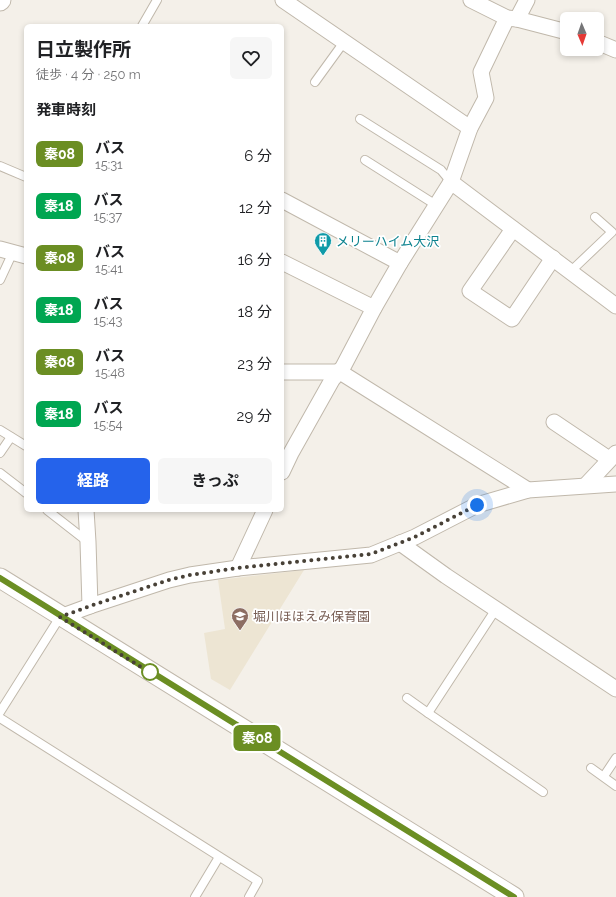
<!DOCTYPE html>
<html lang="ja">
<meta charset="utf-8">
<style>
body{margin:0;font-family:Raleway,"Noto Sans JP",sans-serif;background:#f6f6f6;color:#202124;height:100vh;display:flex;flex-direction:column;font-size:15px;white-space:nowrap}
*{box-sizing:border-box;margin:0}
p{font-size:13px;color:#757577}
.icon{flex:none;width:22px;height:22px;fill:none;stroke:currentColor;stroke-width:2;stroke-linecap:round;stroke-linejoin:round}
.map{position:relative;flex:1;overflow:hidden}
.details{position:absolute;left:24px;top:24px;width:260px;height:488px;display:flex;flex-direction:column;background:#fff;border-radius:6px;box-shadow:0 2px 6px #0003}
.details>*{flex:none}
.badge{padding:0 8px;border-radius:6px;font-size:14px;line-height:26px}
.needle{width:26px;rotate:178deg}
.buttons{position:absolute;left:560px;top:12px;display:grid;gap:8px}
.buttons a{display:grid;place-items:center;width:44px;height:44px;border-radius:6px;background:#fff;box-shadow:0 2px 6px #0003;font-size:20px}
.you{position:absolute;width:20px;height:20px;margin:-10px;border:3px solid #fff;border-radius:50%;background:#1a73e8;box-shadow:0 0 0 6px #1a73e833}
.map>.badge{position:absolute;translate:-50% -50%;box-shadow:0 0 0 2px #fff}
h2{padding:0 12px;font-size:15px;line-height:36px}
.round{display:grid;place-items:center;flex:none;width:42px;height:42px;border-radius:6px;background:#f6f6f6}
.overview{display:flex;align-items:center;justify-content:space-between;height:68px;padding:0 12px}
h1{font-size:19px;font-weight:700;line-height:30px}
.action{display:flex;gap:8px;margin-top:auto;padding:8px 12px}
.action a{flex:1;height:46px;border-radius:6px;background:#2563eb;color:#fff;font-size:16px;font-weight:700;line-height:46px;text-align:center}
.action a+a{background:#f6f6f6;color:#202124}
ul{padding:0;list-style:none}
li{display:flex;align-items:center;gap:12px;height:52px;padding:0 12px}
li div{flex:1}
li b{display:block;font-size:15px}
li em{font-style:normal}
li .badge{min-width:44px;font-weight:700;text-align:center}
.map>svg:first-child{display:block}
</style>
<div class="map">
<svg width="616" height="897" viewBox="0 0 616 897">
<rect width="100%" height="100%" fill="#f4f0e9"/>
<path fill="#ede5d3" d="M304 570 230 690 211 679 204 633 225 629 218 580Z"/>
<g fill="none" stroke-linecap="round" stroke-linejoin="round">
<g stroke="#c0b8ab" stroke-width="10">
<g id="service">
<path d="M142 26 157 0"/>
<path d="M315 82 344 42"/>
<path d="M360 119 441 170 451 182"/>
<path d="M365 160 436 205"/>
<path d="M0 166 26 177"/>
<path d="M571 271 612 232 595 217"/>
<path d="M0 280 13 252"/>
<path d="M0 430 26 446"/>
<path d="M0 453 11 437"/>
<path d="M0 473 26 493"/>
<path d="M47 510 88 542"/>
<path d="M496 609 428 713 543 792"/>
<path d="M407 698 428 713"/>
<path d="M0 712 60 617"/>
<path d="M0 718 258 881 249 897"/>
<path d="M591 768 616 786"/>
<path d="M604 776 616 758"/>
<path d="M195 897 219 857"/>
</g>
</g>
<g stroke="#c0b8ab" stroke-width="17">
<g id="minor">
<path d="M283 0 470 128"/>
<path d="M471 0 507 18 517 19 567 32"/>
<path d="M517 19 527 0"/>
<path d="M597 42 616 50"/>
<path d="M451 182 616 306"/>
<path d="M282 200 400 263"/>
<path d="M513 229 470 291 512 319 553 258"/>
<path d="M0 249 26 256"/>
<path d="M282 262 374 308"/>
<path d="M282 372H340L528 490"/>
<path d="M554 422 609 459"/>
<path d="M282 472 291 453 332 380 343 367 374 308 400 263 451 182 470 128 486 98 481 72 507 18"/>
<path d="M586 485 616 453"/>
<path d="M86 510 88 542 90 606"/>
<path d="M400 543 446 576 616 689"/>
<path d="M238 568 265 510"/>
<path d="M60 617 90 606 169 580 190 575 238 568 371 555 415 537 477 505 528 490 616 484"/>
</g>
</g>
<g stroke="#c0b8ab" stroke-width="21">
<g id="tertiary">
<path d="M0 1 1 0"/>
<path d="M0 578 514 897"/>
</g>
</g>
<use href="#service" stroke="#fff" stroke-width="8"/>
<use href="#minor" stroke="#fff" stroke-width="15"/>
<use href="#tertiary" stroke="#fff" stroke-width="19"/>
</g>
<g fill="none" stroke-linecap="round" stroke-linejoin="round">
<g stroke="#fff" stroke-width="9">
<path id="line" d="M0 578 514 897"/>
</g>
<use href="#line" stroke="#6b8e23" stroke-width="6"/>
<path stroke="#484137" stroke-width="4" stroke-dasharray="0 7.2" d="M150 672 154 675 60 617 90 606 169 580 190 575 238 568 371 554 415 537 477 505"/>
</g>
<defs>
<g id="building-pin" transform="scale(0.9)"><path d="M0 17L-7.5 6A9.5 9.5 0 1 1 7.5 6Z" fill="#0f9aa8" stroke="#fff"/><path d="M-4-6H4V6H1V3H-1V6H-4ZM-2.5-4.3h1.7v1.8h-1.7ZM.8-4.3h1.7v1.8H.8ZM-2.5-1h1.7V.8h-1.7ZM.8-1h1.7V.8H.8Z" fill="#fff"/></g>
<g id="school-pin" transform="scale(0.9)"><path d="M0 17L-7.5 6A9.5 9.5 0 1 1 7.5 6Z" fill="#8d6e63" stroke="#fff"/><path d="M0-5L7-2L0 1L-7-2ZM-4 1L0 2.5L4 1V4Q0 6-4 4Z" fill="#fff"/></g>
</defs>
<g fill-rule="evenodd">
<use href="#building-pin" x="323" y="241"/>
<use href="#school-pin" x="240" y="616"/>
</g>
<circle fill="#fff" stroke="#6b8e23" stroke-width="2" cx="150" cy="672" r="8"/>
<g text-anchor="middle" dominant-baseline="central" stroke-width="3.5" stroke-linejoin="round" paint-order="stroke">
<g font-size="13" fill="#0d838f" stroke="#fff" text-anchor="start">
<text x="336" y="241">メリーハイム大沢</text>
</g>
<g font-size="13" fill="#785e54" stroke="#fff" text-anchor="start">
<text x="253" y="616">堀川ほほえみ保育園</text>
</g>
</g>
</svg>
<div class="buttons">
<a><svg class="needle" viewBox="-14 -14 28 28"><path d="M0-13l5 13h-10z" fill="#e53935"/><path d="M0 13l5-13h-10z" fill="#757577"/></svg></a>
</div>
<div class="you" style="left:477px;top:505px"></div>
<b class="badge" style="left:257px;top:738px;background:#6b8e23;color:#fff">秦08</b>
<section class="details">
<div class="overview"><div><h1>日立製作所</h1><p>徒歩 · 4 分 · 250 m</p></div><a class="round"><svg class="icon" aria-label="heart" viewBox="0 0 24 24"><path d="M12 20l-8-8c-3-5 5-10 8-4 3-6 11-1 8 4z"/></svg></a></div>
<h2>発車時刻</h2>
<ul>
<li><span class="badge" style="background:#6b8e23;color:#fff">秦08</span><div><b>バス</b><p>15:31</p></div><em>6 分</em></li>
<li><span class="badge" style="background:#00a651;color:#fff">秦18</span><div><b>バス</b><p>15:37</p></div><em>12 分</em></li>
<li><span class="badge" style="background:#6b8e23;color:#fff">秦08</span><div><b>バス</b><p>15:41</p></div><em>16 分</em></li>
<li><span class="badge" style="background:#00a651;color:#fff">秦18</span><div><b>バス</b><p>15:43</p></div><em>18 分</em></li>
<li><span class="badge" style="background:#6b8e23;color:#fff">秦08</span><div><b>バス</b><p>15:48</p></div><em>23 分</em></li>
<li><span class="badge" style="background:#00a651;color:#fff">秦18</span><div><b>バス</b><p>15:54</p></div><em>29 分</em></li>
</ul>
<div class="action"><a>経路</a><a>きっぷ</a></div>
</section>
</div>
